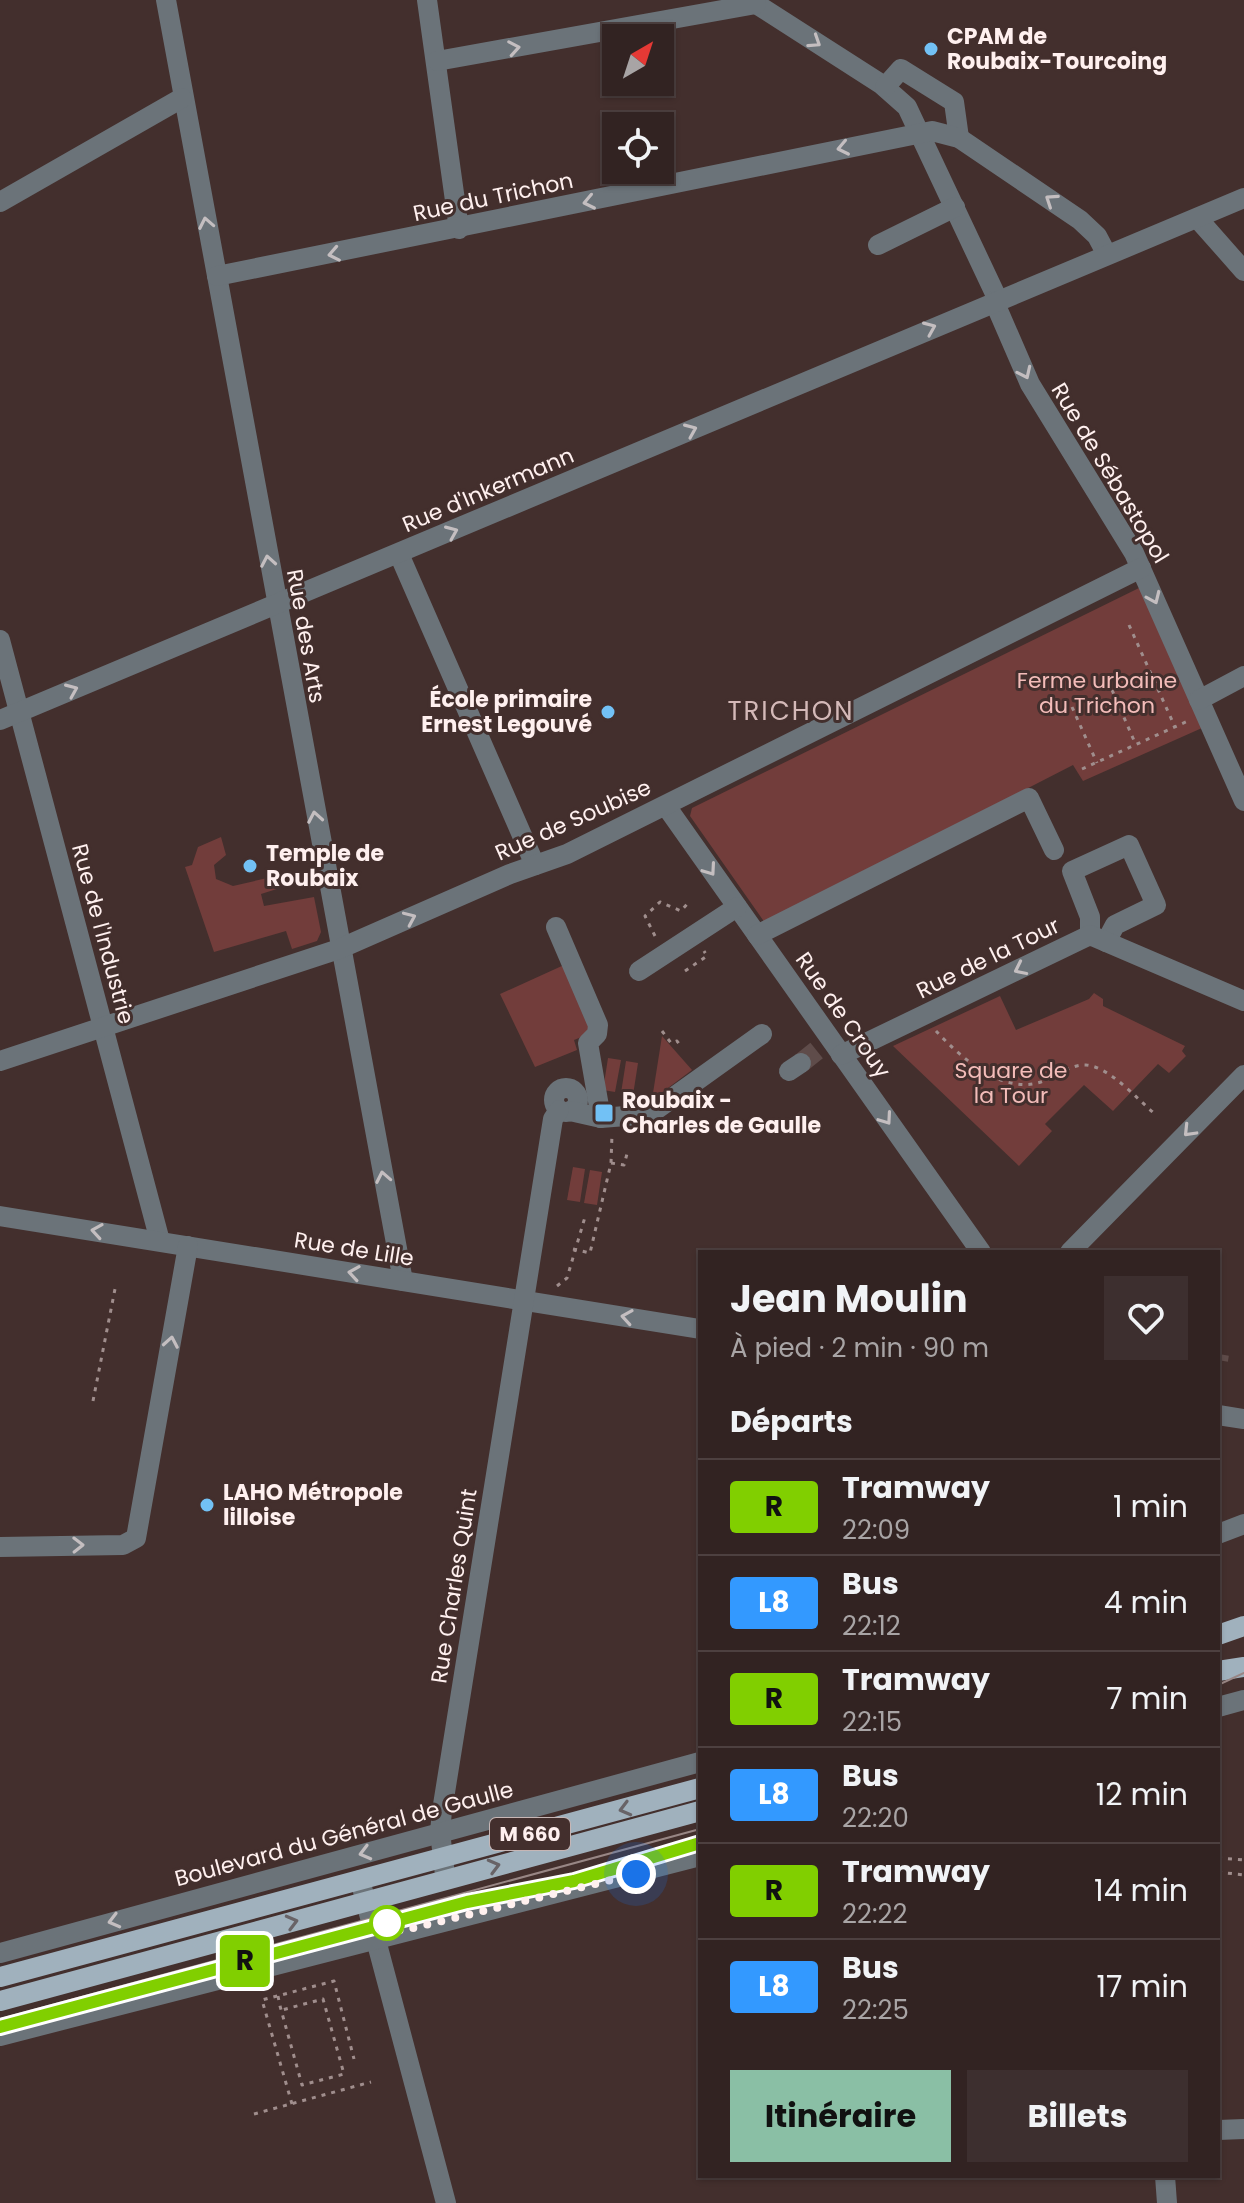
<!DOCTYPE html>
<html lang="fr">
<meta charset="utf-8">
<style>
body{margin:0;font-family:Poppins,sans-serif;background:#3d2f2f;color:#f1f3f6;height:100vh;display:flex;flex-direction:column;font-size:30px;white-space:nowrap}
*{box-sizing:border-box;margin:0}
p{font-size:26px;color:#a8a4a5}
.icon{flex:none;width:44px;height:44px;fill:none;stroke:currentColor;stroke-width:2;stroke-linecap:round;stroke-linejoin:round}
.map{position:relative;flex:1;overflow:hidden}
.panel{position:absolute;left:698px;top:1250px;width:522px;height:928px;display:flex;flex-direction:column;background:#322322;border-radius:0px;box-shadow:0 2px 6px #0004,0 0 0 2px #4d4040}
.panel>*{flex:none}
.badge{padding:0 16px;border-radius:6px;font-size:28px;line-height:52px}
.needle{width:52px;rotate:39deg}
.buttons{position:absolute;left:602px;top:24px;display:grid;gap:16px}
.buttons a{display:grid;place-items:center;width:72px;height:72px;border-radius:0px;background:#322322;box-shadow:0 2px 6px #0004,0 0 0 2px #4d4040;font-size:40px}
.you{position:absolute;width:40px;height:40px;margin:-20px;border:6px solid #fff;border-radius:50%;background:#1a73e8;box-shadow:0 0 0 12px #1a73e833}
.map>.badge{position:absolute;translate:-50% -50%;box-shadow:0 0 0 4px #fff}
h2{padding:0 32px;font-size:30px;line-height:72px}
.round{display:grid;place-items:center;flex:none;width:84px;height:84px;border-radius:0px;background:#3d2f2f}
.head{display:flex;align-items:center;justify-content:space-between;height:136px;padding:0 32px}
h1{font-size:38px;font-weight:700;line-height:60px}
.button{display:flex;gap:16px;margin-top:auto;padding:16px 32px}
.button a{flex:1;height:92px;border-radius:0px;background:#8abfa5;color:#111;font-size:32px;font-weight:700;line-height:92px;text-align:center}
.button a+a{background:#3d2f2f;color:#f1f3f6}
ul{padding:0;list-style:none}
li{display:flex;align-items:center;gap:24px;height:96px;padding:0 32px;border-top:2px solid #4d4040}
li div{flex:1}
li b{display:block;font-size:30px}
li em{font-style:normal}
li .badge{min-width:88px;font-weight:700;text-align:center}
.map>svg:first-child{display:block}
</style>
<div class="map">
<svg width="1244" height="2203" viewBox="0 0 1244 2203">
<rect width="100%" height="100%" fill="#432f2d"/>
<g fill="#723d3b">
<path d="M1139 588 1143 591 1202 728 1083 781 1073 765 765 923 690 816 692 808Z"/>
<path d="M221 837 226 855 214 865 216 879 233 886 276 876 280 888 261 894 264 906 314 897 321 932 317 941 292 949 286 931 214 952 185 867 192 865 198 847Z"/>
<path d="M564 965 594 1032 574 1040 577 1050 535 1067 500 994Z"/>
<path d="M1094 993 1103 999V1006L1185 1046 1182 1051 1186 1056 1169 1073 1158 1064 1113 1111 1084 1085 1045 1124 1052 1131 1019 1166 893 1046 1000 996 1016 1030 1089 999Z"/>
<path d="M662 1036 692 1070 656 1097 653 1093Z"/>
<path d="M608 1058 621 1060 615 1092 603 1090Z"/>
<path d="M626 1061 638 1063 633 1095 621 1093Z"/>
<path d="M573 1167 585 1169 580 1202 567 1200Z"/>
<path d="M590 1170 602 1172 597 1205 584 1203Z"/>
</g>
<g fill="none" stroke-linecap="round" stroke-linejoin="round">
<g stroke="#5f4c4a" stroke-width="20" stroke-dasharray="20 10" stroke-linecap="butt">
<path d="M801 1063 821 1047"/>
<path d="M1218 1360 1219 1354"/>
</g>
<g stroke="#a08e8d" stroke-width="3" stroke-dasharray="4 6" stroke-linecap="butt">
<path d="M1129 625 1175 727"/>
<path d="M1112 690 1136 745"/>
<path d="M1072 707 1097 763"/>
<path d="M1082 769 1190 720"/>
<path d="M655 936 645 916 660 902 681 911 689 902"/>
<path d="M685 971 707 956 704 951"/>
<path d="M662 1031 671 1043 677 1041 682 1048"/>
<path d="M936 1031C962 1059 1006 1098 1046 1080 1058 1075 1072 1064 1086 1065 1110 1067 1137 1099 1155 1114"/>
<path d="M611 1163 624 1165 628 1150"/>
<path d="M573 1249 590 1253 611 1163 612 1134"/>
<path d="M557 1286 567 1278 585 1217"/>
<path d="M93 1401 115 1289"/>
<path d="M1218 1858 1244 1860"/>
<path d="M1218 1872 1244 1875"/>
<path d="M278 1996 280 2006 302 2085 344 2074 323 1999 282 2010"/>
<path d="M292 2104 262 2000 334 1981 354 2059"/>
<path d="M254 2114 371 2082"/>
</g>
<g stroke="#6b7379" stroke-width="20">
<path d="M166 0 403 1281"/>
<path d="M427 0 459 229"/>
<path d="M750 0 881 84 907 107 998 300"/>
<path d="M437 61 756 4"/>
<path d="M885 87 901 69 954 102 959 138"/>
<path d="M0 202 182 98"/>
<path d="M1198 219 1244 271"/>
<path d="M878 245 955 207"/>
<path d="M217 276 932 131 959 138 1080 220 1097 236 1106 253"/>
<path d="M994 301 1030 384 1134 553 1244 801"/>
<path d="M399 554 535 865"/>
<path d="M0 640 160 1241"/>
<path d="M1199 700 1244 676"/>
<path d="M0 720 1244 198"/>
<path d="M666 806 981 1252"/>
<path d="M556 927 598 1025 597 1034 588 1043 601 1118"/>
<path d="M757 935 1029 798 1054 850"/>
<path d="M1090 935V917L1072 871 1129 845 1156 905 1115 925 1106 942"/>
<path d="M639 971 737 907"/>
<path d="M841 1055 1090 935 1244 1001"/>
<path d="M0 1061 339 949 510 874 567 854 1141 568"/>
<path d="M789 1071 801 1063"/>
<circle cx="566" cy="1100" r="12"/>
<path d="M570 1111 601 1118 650 1114 762 1034"/>
<path d="M0 1216 700 1329"/>
<path d="M1070 1252 1244 1075"/>
<path d="M1218 1415 1244 1419"/>
<path d="M1218 1534 1244 1524"/>
<path d="M0 1547 123 1545 136 1538 188 1246"/>
<path d="M1218 1707 1244 1700"/>
<path d="M445 1875 440 1832 442 1811 553 1119 559 1110"/>
<path d="M360 1880 446 2203"/>
<path d="M0 1953 700 1762"/>
<path d="M0 2036 700 1856"/>
<path d="M1218 2130 1244 2129"/>
<path d="M1165 2176 1167 2203"/>
</g>
<g stroke="#a0b1bd" stroke-width="20">
<path d="M1218 1635 1244 1626"/>
<path d="M1218 1671 1244 1667"/>
<path d="M0 1977 700 1788"/>
<path d="M0 2001 700 1811"/>
</g>
<g stroke="#988685" stroke-width="2">
<path d="M1218 1685 1244 1673"/>
<path d="M487 1897 574 1881 700 1843"/>
<path d="M0 2019 700 1829"/>
</g>
</g>
<defs><path id="oneway-chevron" d="M-2-3.5L2.5 0L-2 3.5" fill="none" stroke-width="1.6" stroke-linecap="round" stroke-linejoin="round" transform="scale(2)"/></defs>
<g stroke="#c4bec0">
<use href="#oneway-chevron" transform="translate(815 42) rotate(33)"/>
<use href="#oneway-chevron" transform="translate(514 48) rotate(-10)"/>
<use href="#oneway-chevron" transform="translate(843 148) rotate(168)"/>
<use href="#oneway-chevron" transform="translate(1051 200) rotate(-146)"/>
<use href="#oneway-chevron" transform="translate(589 202) rotate(168)"/>
<use href="#oneway-chevron" transform="translate(206 223) rotate(-101)"/>
<use href="#oneway-chevron" transform="translate(334 254) rotate(169)"/>
<use href="#oneway-chevron" transform="translate(930 328) rotate(-23)"/>
<use href="#oneway-chevron" transform="translate(1025 373) rotate(65)"/>
<use href="#oneway-chevron" transform="translate(691 430) rotate(-23)"/>
<use href="#oneway-chevron" transform="translate(452 532) rotate(-23)"/>
<use href="#oneway-chevron" transform="translate(268 561) rotate(-100)"/>
<use href="#oneway-chevron" transform="translate(1154 598) rotate(66)"/>
<use href="#oneway-chevron" transform="translate(72 690) rotate(-23)"/>
<use href="#oneway-chevron" transform="translate(315 817) rotate(-100)"/>
<use href="#oneway-chevron" transform="translate(710 870) rotate(55)"/>
<use href="#oneway-chevron" transform="translate(410 918) rotate(-24)"/>
<use href="#oneway-chevron" transform="translate(1020 969) rotate(154)"/>
<use href="#oneway-chevron" transform="translate(886 1119) rotate(55)"/>
<use href="#oneway-chevron" transform="translate(1189 1131) rotate(134)"/>
<use href="#oneway-chevron" transform="translate(383 1177) rotate(-101)"/>
<use href="#oneway-chevron" transform="translate(97 1231) rotate(-171)"/>
<use href="#oneway-chevron" transform="translate(354 1273) rotate(-171)"/>
<use href="#oneway-chevron" transform="translate(627 1317) rotate(-171)"/>
<use href="#oneway-chevron" transform="translate(171 1342) rotate(-80)"/>
<use href="#oneway-chevron" transform="translate(78 1545) rotate(-1)"/>
<use href="#oneway-chevron" transform="translate(365 1853) rotate(165)"/>
<use href="#oneway-chevron" transform="translate(114 1921) rotate(165)"/>
</g>
<g stroke="#686367">
<use href="#oneway-chevron" transform="translate(625 1809) rotate(165)"/>
<use href="#oneway-chevron" transform="translate(494 1866) rotate(-15)"/>
<use href="#oneway-chevron" transform="translate(292 1922) rotate(-15)"/>
</g>
<g fill="none" stroke-linecap="round" stroke-linejoin="round">
<g stroke="#fff" stroke-width="18">
<path id="line" d="M0 2027 467 1902 574 1881 700 1843"/>
</g>
<use href="#line" stroke="#81cf00" stroke-width="12"/>
<path stroke="#fff0ef" stroke-width="8" stroke-dasharray="0 14.4" d="M387 1923 401 1931 636 1874"/>
</g>
<g fill="#72c1f5" stroke="#432f2d" stroke-width="3">
<circle cx="931" cy="49" r="8"/>
<circle cx="608" cy="712" r="8"/>
<circle cx="250" cy="866" r="8"/>
<rect x="594" y="1103" width="20" height="20" rx="4"/>
<circle cx="207" cy="1505" r="8"/>
</g>
<circle fill="#fff" stroke="#81cf00" stroke-width="4" cx="387" cy="1923" r="16"/>
<g text-anchor="middle" dominant-baseline="central" stroke-width="6" stroke-linejoin="round" paint-order="stroke">
<rect fill="#432f2d" stroke="#c7b6b5" stroke-width="2" x="490" y="1818" width="80" height="32" rx="6"/>
<g font-size="20" font-weight="bold" fill="#fff0ef">
<text x="530" y="1834">M 660</text>
</g>
<g font-size="22" font-weight="bold" fill="#fff0ef" stroke="#432f2d" text-anchor="start">
<text x="947" y="36">CPAM de<tspan x="947" dy="25">Roubaix-Tourcoing</tspan></text>
<text x="592" y="699" text-anchor="end">École primaire<tspan x="592" dy="25">Ernest Legouvé</tspan></text>
<text x="266" y="853">Temple de<tspan x="266" dy="25">Roubaix</tspan></text>
<text x="622" y="1100">Roubaix -<tspan x="622" dy="25">Charles de Gaulle</tspan></text>
<text x="223" y="1492">LAHO Métropole<tspan x="223" dy="25">lilloise</tspan></text>
</g>
<g font-size="22" fill="#fff0ef" stroke="#432f2d">
<text transform="translate(493 197) rotate(-12)">Rue du Trichon</text>
<text transform="translate(1110 473) rotate(59)">Rue de Sébastopol</text>
<text transform="translate(488 490) rotate(-23)">Rue d'Inkermann</text>
<text transform="translate(306 636) rotate(80)">Rue des Arts</text>
<text transform="translate(573 820) rotate(-24)">Rue de Soubise</text>
<text transform="translate(103 934) rotate(75)">Rue de l'Industrie</text>
<text transform="translate(988 958) rotate(-26)">Rue de la Tour</text>
<text transform="translate(843 1015) rotate(55)">Rue de Crouy</text>
<text transform="translate(354 1249) rotate(9)">Rue de Lille</text>
<text transform="translate(454 1586) rotate(-81)">Rue Charles Quint</text>
<text transform="translate(344 1834) rotate(-15)">Boulevard du Général de Gaulle</text>
</g>
<g font-size="22" fill="#f3bcb9" stroke="#432f2d">
<text x="1097" y="680">Ferme urbaine<tspan x="1097" dy="25">du Trichon</tspan></text>
<text x="1011" y="1070">Square de<tspan x="1011" dy="25">la Tour</tspan></text>
</g>
<g font-size="26" letter-spacing="2" fill="#d4b9b8" stroke="#432f2d">
<text x="791" y="711">TRICHON</text>
</g>
</g>
</svg>
<div class="buttons">
<a><svg class="needle" viewBox="-14 -14 28 28"><path d="M0-13l5 13h-10z" fill="#e53935"/><path d="M0 13l5-13h-10z" fill="#a8a4a5"/></svg></a>
<a><svg class="icon" aria-label="locate" viewBox="0 0 24 24"><circle cx="12" cy="12" r="6"/><path d="M12 2v4M12 18v4M2 12h4M18 12h4"/></svg></a>
</div>
<div class="you" style="left:636px;top:1874px"></div>
<b class="badge" style="left:245px;top:1961px;background:#81cf00;color:#111">R</b>
<section class="panel">
<div class="head"><div><h1>Jean Moulin</h1><p>À pied · 2 min · 90 m</p></div><a class="round"><svg class="icon" aria-label="heart" viewBox="0 0 24 24"><path d="M12 20l-8-8c-3-5 5-10 8-4 3-6 11-1 8 4z"/></svg></a></div>
<h2>Départs</h2>
<ul>
<li><span class="badge" style="background:#81cf00;color:#111">R</span><div><b>Tramway</b><p>22:09</p></div><em>1 min</em></li>
<li><span class="badge" style="background:#39f;color:#fff">L8</span><div><b>Bus</b><p>22:12</p></div><em>4 min</em></li>
<li><span class="badge" style="background:#81cf00;color:#111">R</span><div><b>Tramway</b><p>22:15</p></div><em>7 min</em></li>
<li><span class="badge" style="background:#39f;color:#fff">L8</span><div><b>Bus</b><p>22:20</p></div><em>12 min</em></li>
<li><span class="badge" style="background:#81cf00;color:#111">R</span><div><b>Tramway</b><p>22:22</p></div><em>14 min</em></li>
<li><span class="badge" style="background:#39f;color:#fff">L8</span><div><b>Bus</b><p>22:25</p></div><em>17 min</em></li>
</ul>
<div class="button"><a>Itinéraire</a><a>Billets</a></div>
</section>
</div>
